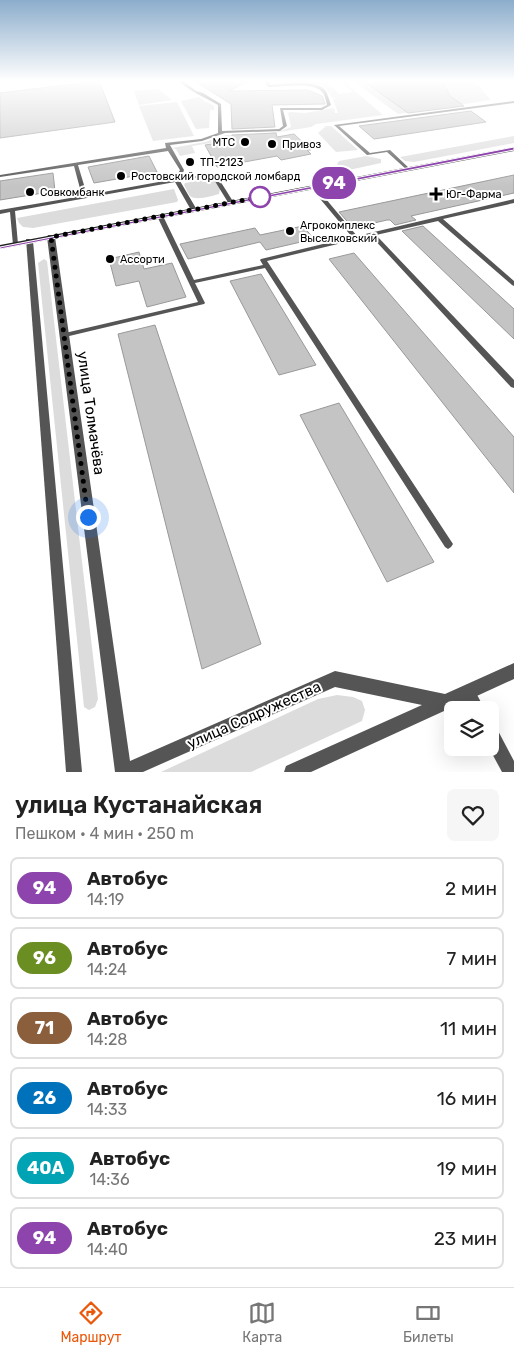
<!DOCTYPE html>
<html lang="ru">
<meta charset="utf-8">
<style>
body{margin:0;font-family:Rubik,sans-serif;background:#f6f6f6;color:#222;height:100vh;display:flex;flex-direction:column;font-size:19px;white-space:nowrap}
*{box-sizing:border-box;margin:0}
p{font-size:16px;color:#767676}
.icon{flex:none;width:28px;height:28px;fill:none;stroke:currentColor;stroke-width:2;stroke-linecap:round;stroke-linejoin:round}
.map{position:relative;height:772px;overflow:hidden}
.details{display:flex;flex-direction:column;background:#fff;flex:1}
.details>*{flex:none}
.badge{padding:0 10px;border-radius:16px;font-size:18px;line-height:32px}
.fabs{position:absolute;left:444px;top:701px;display:grid;gap:10px}
.fabs a{display:grid;place-items:center;width:55px;height:55px;border-radius:8px;background:#fff;box-shadow:0 5px 20px #0002;font-size:25px}
.you{position:absolute;width:25px;height:25px;margin:-12px;border:4px solid #fff;border-radius:50%;background:#1a73e8;box-shadow:0 0 0 8px #1a73e833}
.map>.badge{position:absolute;translate:-50% -50%;box-shadow:0 0 0 2px #fff}
.round{display:grid;place-items:center;flex:none;width:52px;height:52px;border-radius:8px;background:#f6f6f6}
.head{display:flex;align-items:center;justify-content:space-between;height:85px;padding:0 15px}
h1{font-size:24px;font-weight:600;line-height:38px}
ul{padding:0;list-style:none}
li{display:flex;align-items:center;gap:15px;height:62px;margin:0 10px 8px;padding:0 5px;border:2px solid #e0e0e0;border-radius:8px}
li div{flex:1}
li b{display:block;font-size:19px}
li em{font-style:normal}
li .badge{min-width:55px;font-weight:700;text-align:center}
.menu{display:flex;justify-content:space-around;align-items:center;height:70px;border-top:1px solid #e0e0e0;background:#fff;font-size:14px;color:#767676}
.menu a{display:grid;justify-items:center;gap:2px}
.menu .active{color:#ea580c}
.map>svg:first-child{display:block}
</style>
<div class="map">
<svg width="514" height="772" viewBox="0 0 514 772">
<rect width="100%" height="100%" fill="#fff"/>
<g fill="#dcdcdc">
<path d="M272 80H325L339 94 353 92 339 80H342L383 115 316 124 311 127 192 146 195 153 180 156 176 149 172 148 205 142 226 135 263 134 281 131 291 127 288 113 290 112 305 113 334 108 335 113H338L333 99 338 98H332C322 72 281 92 272 80Z"/>
<path d="M352 80H473L491 100 398 114Z"/>
<path d="M153 89H158L172 100 139 105 134 91Z"/>
<path d="M199 97 205 101 203 102H207L214 106V110H210L209 128 196 129 181 101Z"/>
<path d="M177 102 194 136 153 141 139 106Z"/>
<path d="M326 126H331L358 150 336 152 318 133Z"/>
<path d="M514 136V143L414 162 405 161 400 157Z"/>
<path d="M366 156 381 159V163L349 170 344 169 337 164 339 161Z"/>
<path d="M209 179 217 182 220 189 219 194C212 196 196 201 190 196 188 194 186 188 184 185L185 183Z"/>
<path d="M174 189 178 200 177 202 33 228 23 227 19 223 17 218Z"/>
<path d="M44 259 47 261 98 699 95 707 89 710 84 707 38 263Z"/>
<path d="M337 695 353 697 362 701 365 710 362 721 251 772H161L318 699Z"/>
</g>
<g fill="#c4c4c4" stroke="#999">
<path d="M193 80H251L229 91 308 90 322 96 325 104 272 105 275 127 232 129 231 104Z"/>
<path d="M362 80H434L445 86 450 96 464 106 408 113Z"/>
<path d="M99 81 115 122 0 138V93Z"/>
<path d="M471 111 486 122 374 139 359 126Z"/>
<path d="M276 133 277 137 294 134 311 150H307L311 154 281 160 277 156 217 167 205 145 232 141V135Z"/>
<path d="M149 156 157 172 94 183 88 167Z"/>
<path d="M53 173 55 191 0 200V181Z"/>
<path d="M514 175V193L411 216 416 220 395 225 390 220H387L353 228 339 212Z"/>
<path d="M303 226 314 239 266 250 260 242 188 259 180 244 255 228 260 235Z"/>
<path d="M423 226 514 309V339L402 231Z"/>
<path d="M139 252 144 269 172 263 186 297 147 307 139 281 116 286 109 259Z"/>
<path d="M354 253 514 437V493L329 259Z"/>
<path d="M261 274 307 350 316 365 279 375 230 281Z"/>
<path d="M155 325 261 644 202 669 118 334Z"/>
<path d="M339 403 416 532 434 562 387 582 300 415Z"/>
</g>
<g fill="none" stroke-linecap="round" stroke-linejoin="round">
<g fill="#555" fill-rule="evenodd">
<path d="M177 80H182L196 91 203 93 221 104 222 131 279 129 283 126 280 108H321L327 105C326 101 325 96 323 93 315 81 282 87 269 87L267 86 265 80H269L270 85C285 84 314 79 325 90 328 94 329 100 331 105L322 110H283L287 126 280 131 225 133 202 141 170 145 184 170 181 178 202 175 217 176 234 203 233 204H229L213 178 202 177 180 181 197 210 194 212 191 210 175 182 15 211 18 244 15 246 13 245 10 212 0 214V210L82 196 74 166 0 177V175L166 148 165 143 201 139 218 133V105C204 97 190 91 177 80ZM168 151 180 170 175 179 87 195 78 165Z"/>
<path d="M514 101V103L339 126 370 153 390 150 409 168V170H407L387 152 367 155 334 125Z"/>
<path d="M311 186H315L357 236 514 199V203L443 219 514 281V286L512 285 438 221 376 235 514 380V388L511 387 371 236 267 261 451 541 453 544 451 547 448 549 445 547 265 268 195 283 205 303 204 304 65 337 62 335 65 333 198 302 157 216 158 215 163 216 194 280 263 265 260 260 261 259 352 237 311 188Z"/>
</g>
<g fill="#555" fill-rule="evenodd">
<path d="M468 684 473 687 485 710H469L460 692 463 687Z"/>
<path d="M490 725 496 727 514 761V772H502L489 748Z"/>
</g>
<g fill="#555" fill-rule="evenodd">
<path d="M48 235H54L55 237 130 761 335 671 445 694 514 663V679L311 772H284L286 766 422 705 335 687 143 772H115L47 237Z"/>
<path d="M26 239H29L33 241 82 772H66Z"/>
</g>
<path fill="#222" fill-rule="evenodd" d="M514 147V151L0 249V245Z"/>
</g>
<linearGradient id="sky" x2="0" y2="1"><stop stop-color="#8cadcc"/><stop offset="0.43" stop-color="#fff"/><stop offset="1" stop-color="#fff" stop-opacity="0"/></linearGradient>
<rect width="514" height="188" fill="url(#sky)"/>
<path fill="#8e44ad" stroke="#fff" d="M514 147V150L0 249V247Z"/>
<g fill="none" stroke-linecap="round" stroke-linejoin="round">
<path stroke="#000" stroke-width="5" stroke-dasharray="0 9" d="M88 517 51 237 260 197"/>
</g>
<g fill="#000" stroke="#fff" stroke-width="2">
<circle cx="245" cy="142" r="5"/>
<circle cx="272" cy="144" r="5"/>
<circle cx="190" cy="162" r="5"/>
<circle cx="121" cy="176" r="5"/>
<circle cx="30" cy="192" r="5"/>
<path d="M433.5 186.5h5v5h5v5h-5v5h-5v-5h-5v-5h5z"/>
<circle cx="290" cy="231" r="5"/>
<circle cx="110" cy="259" r="5"/>
</g>
<circle fill="#fff" stroke="#8e44ad" stroke-width="2.5" cx="260" cy="197" r="10"/>
<g text-anchor="middle" dominant-baseline="central" stroke-width="4" stroke-linejoin="round" paint-order="stroke">
<g font-size="11" fill="#000" stroke="#fff" text-anchor="start">
<text x="235" y="142" text-anchor="end">МТС</text>
<text x="282" y="144">Привоз</text>
<text x="200" y="162">ТП-2123</text>
<text x="131" y="176">Ростовский городской ломбард</text>
<text x="40" y="192">Совкомбанк</text>
<text x="446" y="194">Юг-Фарма</text>
<text x="300" y="225">Агрокомплекс<tspan x="300" dy="13">Выселковский</tspan></text>
<text x="120" y="259">Ассорти</text>
</g>
<g font-size="15" fill="#000" stroke="#fff">
<text transform="translate(91 413) rotate(82)">улица Толмачёва</text>
<text transform="translate(254 715) rotate(-24)">улица Содружества</text>
</g>
</g>
</svg>
<div class="fabs">
<a><svg class="icon" aria-label="layers" viewBox="0 0 24 24"><path d="M12 4l9 5-9 5-9-5zM3 14l9 5 9-5"/></svg></a>
</div>
<div class="you" style="left:88px;top:517px"></div>
<b class="badge" style="left:334px;top:183px;background:#8e44ad;color:#fff">94</b>
</div>
<section class="details">
<div class="head"><div><h1>улица Кустанайская</h1><p>Пешком · 4 мин · 250 m</p></div><a class="round"><svg class="icon" aria-label="heart" viewBox="0 0 24 24"><path d="M12 20l-8-8c-3-5 5-10 8-4 3-6 11-1 8 4z"/></svg></a></div>
<ul>
<li><span class="badge" style="background:#8e44ad;color:#fff">94</span><div><b>Автобус</b><p>14:19</p></div><em>2 мин</em></li>
<li><span class="badge" style="background:#6b8e23;color:#fff">96</span><div><b>Автобус</b><p>14:24</p></div><em>7 мин</em></li>
<li><span class="badge" style="background:#8b5e3c;color:#fff">71</span><div><b>Автобус</b><p>14:28</p></div><em>11 мин</em></li>
<li><span class="badge" style="background:#0072bc;color:#fff">26</span><div><b>Автобус</b><p>14:33</p></div><em>16 мин</em></li>
<li><span class="badge" style="background:#00a3b4;color:#fff">40А</span><div><b>Автобус</b><p>14:36</p></div><em>19 мин</em></li>
<li><span class="badge" style="background:#8e44ad;color:#fff">94</span><div><b>Автобус</b><p>14:40</p></div><em>23 мин</em></li>
</ul>
</section>
<nav class="menu">
<a class="active"><svg class="icon" aria-label="directions" viewBox="0 0 24 24"><path d="M12 3l9 9-9 9-9-9zM9 14v-3h6M13 9l2 2-2 2"/></svg>Маршрут</a>
<a><svg class="icon" aria-label="map" viewBox="0 0 24 24"><path d="M3 6l6-2 6 2 6-2v14l-6 2-6-2-6 2zM9 4v14M15 6v14"/></svg>Карта</a>
<a><svg class="icon" aria-label="tickets" viewBox="0 0 24 24"><path d="M3 7h18v10H3zM15 7v10"/></svg>Билеты</a>
</nav>
